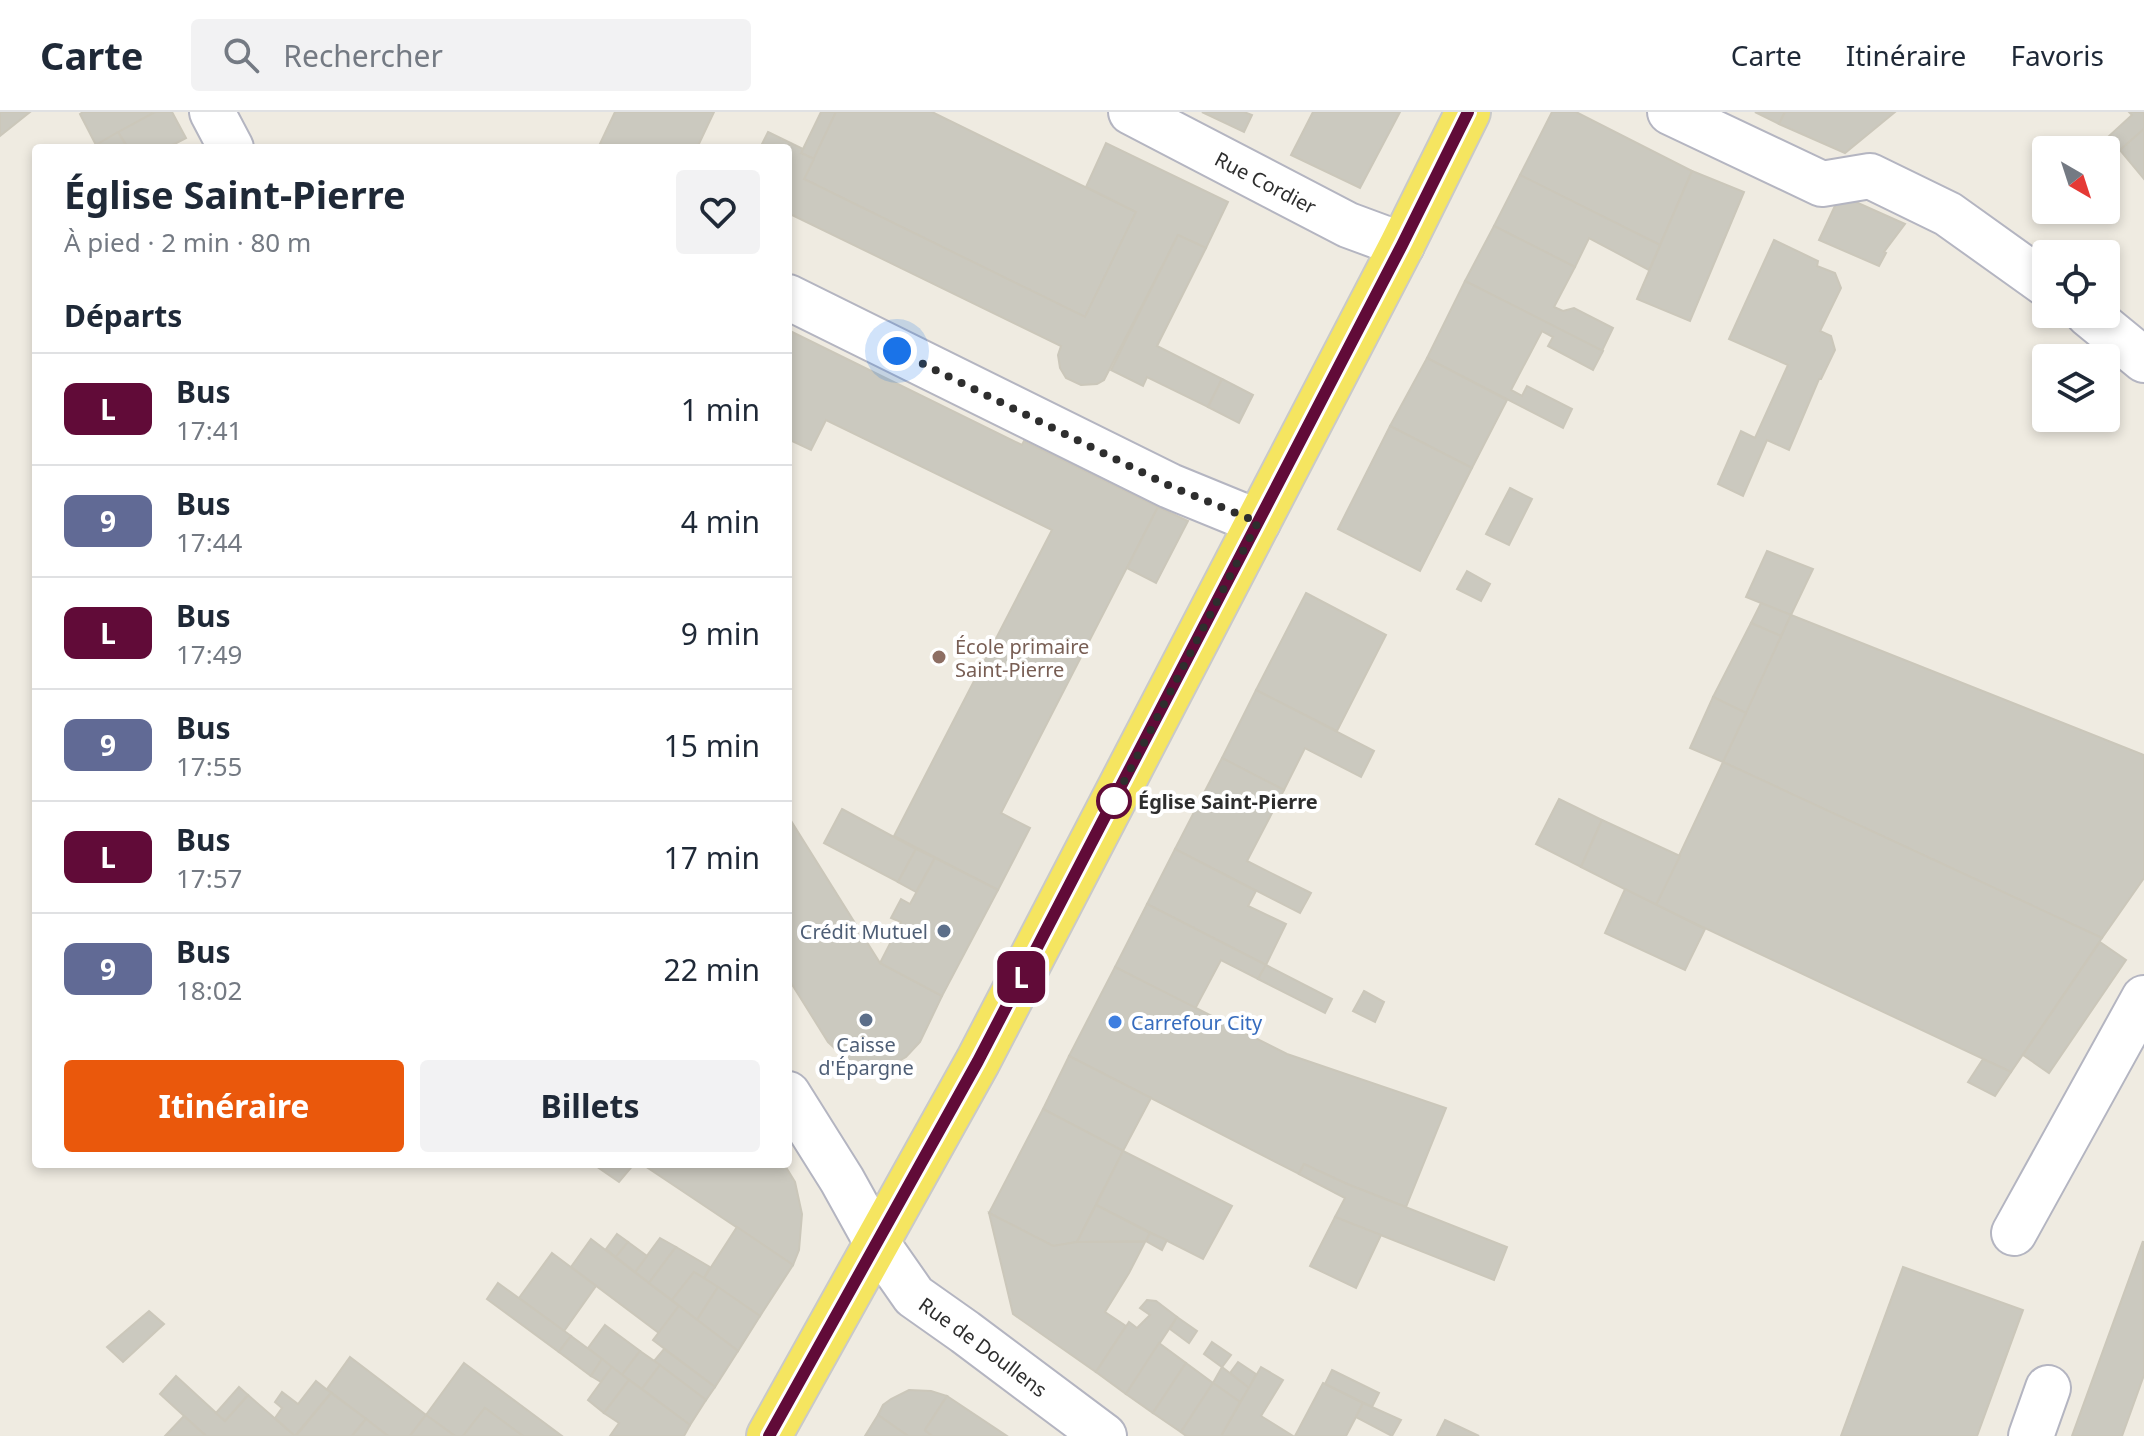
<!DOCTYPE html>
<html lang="fr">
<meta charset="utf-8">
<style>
body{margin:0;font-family:"Noto Sans",sans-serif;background:#f2f2f3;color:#1f2937;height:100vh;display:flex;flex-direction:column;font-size:30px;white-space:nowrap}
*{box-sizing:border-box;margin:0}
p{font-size:26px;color:#747a83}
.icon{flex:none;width:44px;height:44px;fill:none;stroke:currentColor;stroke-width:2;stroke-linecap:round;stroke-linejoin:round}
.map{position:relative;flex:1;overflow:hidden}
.panel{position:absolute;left:32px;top:32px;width:760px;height:1024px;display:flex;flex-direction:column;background:#fff;border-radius:8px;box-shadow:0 4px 12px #0003}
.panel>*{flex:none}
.badge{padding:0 16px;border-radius:12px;font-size:28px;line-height:52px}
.needle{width:52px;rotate:141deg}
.buttons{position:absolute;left:2032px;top:24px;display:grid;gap:16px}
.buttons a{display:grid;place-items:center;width:88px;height:88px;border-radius:8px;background:#fff;box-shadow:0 4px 12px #0003;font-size:40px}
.you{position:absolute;width:40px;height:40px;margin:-20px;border:6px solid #fff;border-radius:50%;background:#1a73e8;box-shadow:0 0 0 12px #1a73e833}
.map>.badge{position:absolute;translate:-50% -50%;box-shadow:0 0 0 4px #fff}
h2{padding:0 32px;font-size:30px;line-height:72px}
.round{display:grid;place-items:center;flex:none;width:84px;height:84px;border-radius:8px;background:#f2f2f3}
.head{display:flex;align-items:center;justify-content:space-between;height:136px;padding:0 32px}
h1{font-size:38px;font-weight:700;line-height:60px}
.cta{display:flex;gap:16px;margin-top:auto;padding:16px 32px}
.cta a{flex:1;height:92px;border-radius:8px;background:#ea580c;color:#fff;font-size:32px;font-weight:700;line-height:92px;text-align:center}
.cta a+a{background:#f2f2f3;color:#1f2937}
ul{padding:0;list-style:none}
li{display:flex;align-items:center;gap:24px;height:112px;padding:0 32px;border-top:2px solid #e0e1e3}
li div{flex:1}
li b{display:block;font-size:30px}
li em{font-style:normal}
li .badge{min-width:88px;font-weight:700;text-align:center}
header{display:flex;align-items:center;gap:48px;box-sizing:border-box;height:112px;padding:0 40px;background:#fff;border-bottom:2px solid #e0e1e3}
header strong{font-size:38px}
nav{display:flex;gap:44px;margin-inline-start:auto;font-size:28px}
.search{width:560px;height:72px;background:#f2f2f3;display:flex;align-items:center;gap:20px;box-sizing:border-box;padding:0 28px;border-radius:8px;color:#747a83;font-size:30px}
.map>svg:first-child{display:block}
</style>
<header>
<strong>Carte</strong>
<div class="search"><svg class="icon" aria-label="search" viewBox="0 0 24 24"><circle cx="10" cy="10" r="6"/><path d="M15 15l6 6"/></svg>Rechercher</div>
<nav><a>Carte</a><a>Itinéraire</a><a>Favoris</a></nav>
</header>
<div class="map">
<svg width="2144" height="1324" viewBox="0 0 2144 1324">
<rect width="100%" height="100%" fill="#efebe1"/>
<g fill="#cbc9bf" stroke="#cbc7ba" stroke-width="2">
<path d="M0 0H30L0 24Z"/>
<path d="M83 0H155L96 33 80 2Z"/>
<path d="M155 0H172L186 26 167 36H128L118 20Z"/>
<path d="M615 0H714L697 36H598Z"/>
<path d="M821 0H836L814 47 801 41Z"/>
<path d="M836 0H932L1136 100 1085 205 804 67Z"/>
<path d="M1202 0H1244L1252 3 1244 20Z"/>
<path d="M1313 0H1400L1360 76 1291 43Z"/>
<path d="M1552 0H1576L1692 59 1660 133 1520 63Z"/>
<path d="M1755 0H1785L1779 12Z"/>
<path d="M1785 0H1895L1845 41 1779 12Z"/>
<path d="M2129 0H2144V17L2120 38 2108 25 2132 3Z"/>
<path d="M2144 17V67L2120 38Z"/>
<path d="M118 20 127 35 98 36 96 33Z"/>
<path d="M768 20 803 37 801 41 814 47 804 67 1085 205 1136 100 1086 75 1106 31 1228 90 1206 136 1178 123 1104 268 1097 272 1081 273 1066 266 1060 256 1058 243 1061 234 788 101V36H760Z"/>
<path d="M1692 59 1744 80 1690 209 1637 187Z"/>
<path d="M1520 63 1660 133 1649 158 1589 126 1575 155 1494 114Z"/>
<path d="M1840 83 1905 112 1884 140 1886 141 1879 154 1819 128Z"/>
<path d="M1494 114 1575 155 1554 195 1563 199 1574 196 1613 216 1602 239 1465 169Z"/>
<path d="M1178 123 1206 136 1157 234 1222 267 1208 295 1147 265 1143 274 1111 258Z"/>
<path d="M1774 128 1818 149 1817 154 1835 161 1841 176 1820 219 1831 224 1835 238 1821 267H1819L1789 338 1767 328 1743 384 1718 372 1741 319 1755 326 1788 253 1729 227Z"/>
<path d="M1465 169 1603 239 1593 258 1548 234 1553 225 1542 219 1511 278 1522 284 1527 274 1572 297 1563 316 1427 246Z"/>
<path d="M788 218 1022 333 1024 329 1158 395 1001 701 1030 716 998 778 894 724 1052 418 826 308 811 338 788 327Z"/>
<path d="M1427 246 1507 288 1472 356 1390 314Z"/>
<path d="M1222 267 1253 283 1239 311 1208 295Z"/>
<path d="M1390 314 1472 356 1420 459 1338 417Z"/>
<path d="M1510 376 1532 387 1509 433 1486 422Z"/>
<path d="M1158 395 1188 409 1156 471 1127 456Z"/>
<path d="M1767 439 1813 457 1791 503 1746 485Z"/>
<path d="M1467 459 1490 472 1481 489 1457 477Z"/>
<path d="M1306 481 1386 523 1337 619 1256 578Z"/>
<path d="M1761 491 1791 503 1781 524 1751 511Z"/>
<path d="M1791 503 2144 643V766L2102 826 1723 650Z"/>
<path d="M1751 511 1781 524 1746 601 1713 585Z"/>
<path d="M1256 578 1374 639 1361 665 1305 636 1284 678 1222 646Z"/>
<path d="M1713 585 1746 601 1723 650 1690 636Z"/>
<path d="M1222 646 1284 678 1247 749 1311 781 1300 801 1175 737Z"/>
<path d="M1723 650 2102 826 2011 960 1656 793Z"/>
<path d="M1559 687 1602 708 1581 755 1536 732Z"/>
<path d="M842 697 916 737 898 770 824 731Z"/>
<path d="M788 704 880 851 942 884 920 930 906 945 897 950 886 953 869 955 852 950 843 944 828 930 788 866Z"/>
<path d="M1602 708 1680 744 1656 793 1581 755Z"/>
<path d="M916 737 935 746 916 780 898 770Z"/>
<path d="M1175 737 1256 779 1248 794 1286 812 1266 853 1147 792Z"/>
<path d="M935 746 998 778 942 884 880 851 901 810 891 806 901 787 910 792Z"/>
<path d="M1625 777 1705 817 1685 858 1605 821Z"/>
<path d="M1147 792 1266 853 1258 867 1221 848 1195 897 1115 855Z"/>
<path d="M2100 830 2126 848 2049 961 2023 943Z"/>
<path d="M1266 853 1332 887 1325 901 1258 867Z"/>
<path d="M1115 855 1287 942 1446 996 1406 1095 1347 1072 1304 1052 1299 1062 1069 944Z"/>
<path d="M1364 879 1384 890 1375 910 1353 899Z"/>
<path d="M1069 944 1151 986 1123 1039 1043 997Z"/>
<path d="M1983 947 2011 960 1995 984 1968 970Z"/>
<path d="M1043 997 1123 1039 1077 1130 1053 1134 989 1101Z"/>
<path d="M1123 1039 1232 1094 1203 1147 1096 1093Z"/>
<path d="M593 1052H634L619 1070Z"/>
<path d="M642 1052H784L795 1070 802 1102 799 1138 793 1153Z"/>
<path d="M1304 1052 1347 1072 1507 1135 1494 1168 1335 1105 1345 1086 1299 1062Z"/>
<path d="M1096 1093 1150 1121 1146 1129 1077 1130Z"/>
<path d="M989 1101 1053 1134 1077 1130H1145L1129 1161 1105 1200 1126 1214 1096 1260 1013 1202Z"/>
<path d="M1335 1105 1381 1123 1356 1176 1310 1154Z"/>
<path d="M737 1115 793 1153 760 1204 704 1166Z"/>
<path d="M1150 1121 1167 1128 1162 1138 1146 1129Z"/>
<path d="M617 1122 628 1130 616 1145 606 1137Z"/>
<path d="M660 1126 676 1135 649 1171 635 1160Z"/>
<path d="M591 1127 679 1194 659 1221 571 1155Z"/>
<path d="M2143 1129 2144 1263 2122 1324H2072Z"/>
<path d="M628 1130 647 1144 635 1160 616 1145Z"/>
<path d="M676 1135 710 1155 704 1166 694 1160 672 1188 649 1171Z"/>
<path d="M552 1141 596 1174 564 1219 519 1186Z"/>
<path d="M1903 1155 2023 1198 1977 1324H1841Z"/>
<path d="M694 1160 718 1175 697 1208 672 1188Z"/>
<path d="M498 1171 571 1224 559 1240 487 1187Z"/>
<path d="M718 1175 760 1204 738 1239 697 1208Z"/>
<path d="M1147 1188 1156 1189 1177 1205 1126 1282 1096 1260 1129 1210 1137 1216 1150 1203 1140 1196Z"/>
<path d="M679 1194 738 1239 715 1275 653 1228Z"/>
<path d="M149 1199 164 1212 123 1250 107 1235Z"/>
<path d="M1177 1205 1197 1219 1189 1231 1170 1217Z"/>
<path d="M605 1213 640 1239 622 1263 588 1236Z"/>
<path d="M571 1224 602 1247 591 1264 559 1240Z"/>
<path d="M1212 1230 1231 1243 1222 1255 1204 1242Z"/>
<path d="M1159 1231 1186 1251 1153 1301 1126 1282Z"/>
<path d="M664 1237 715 1275 706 1288 654 1249Z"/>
<path d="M640 1239 660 1253 642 1277 622 1263Z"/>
<path d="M350 1245 426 1303 410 1324H388L327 1277Z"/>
<path d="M602 1247 612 1255 601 1270 591 1264Z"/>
<path d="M1238 1250 1256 1262 1249 1276 1230 1261Z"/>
<path d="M464 1251 562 1324H523L485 1296 463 1324H455L426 1303Z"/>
<path d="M1186 1251 1213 1271 1181 1320 1153 1301Z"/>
<path d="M660 1253 706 1288 690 1313 642 1277Z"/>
<path d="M612 1255 629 1268 604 1301 588 1288Z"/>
<path d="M1222 1255 1249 1276 1240 1290 1213 1271Z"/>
<path d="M1261 1255 1283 1268 1261 1304 1293 1324H1221Z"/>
<path d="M1332 1258 1379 1281 1372 1295 1325 1272Z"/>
<path d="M176 1264 225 1309 248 1283 295 1324H206L160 1282Z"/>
<path d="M629 1268 690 1313 684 1324H610L619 1311 604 1301Z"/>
<path d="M316 1269 331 1281 295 1324 275 1306 282 1296 275 1290 282 1280 298 1292Z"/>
<path d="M1213 1271 1240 1290 1221 1324H1186L1181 1320Z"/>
<path d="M1323 1271 1363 1291 1356 1305 1346 1324H1295Z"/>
<path d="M239 1275 248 1283 225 1309 216 1301Z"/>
<path d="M909 1278 931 1279 947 1284 925 1318 932 1324H908L878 1303 883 1293 891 1287Z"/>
<path d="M331 1281 366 1307 352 1324H296Z"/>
<path d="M947 1284 1007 1324H932L925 1318Z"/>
<path d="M1363 1291 1401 1308 1392 1324 1356 1305Z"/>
<path d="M485 1296 523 1324H463Z"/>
<path d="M426 1303 455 1324H410Z"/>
<path d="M878 1303 908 1324H865Z"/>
<path d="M184 1304 206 1324H165Z"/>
<path d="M366 1307 388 1324H352Z"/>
<path d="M1445 1308 1479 1324H1437Z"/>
</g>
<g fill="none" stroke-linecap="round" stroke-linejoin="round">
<g stroke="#b4b5c1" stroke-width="48">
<g id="minor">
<path d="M212 0 231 36"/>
<path id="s1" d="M1131 0 1348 113 1402 133"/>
<path d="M1670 0 1822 72 1870 64 1948 102 2046 172"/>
<path d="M788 185 1170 374 1258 410"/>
<path d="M2088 202 2144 248"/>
<path id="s2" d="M788 982 842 1068 877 1131 914 1184 965 1220 1104 1324"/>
<path d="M2014 1121 2144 886"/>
<path d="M2031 1324 2048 1276"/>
</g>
</g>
<g stroke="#c9c9c9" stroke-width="48">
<path id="major" d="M769 1324 978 949 1402 133 1468 0"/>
</g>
<use href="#minor" stroke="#fff" stroke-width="44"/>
<use href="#major" stroke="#f5e560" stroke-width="44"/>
</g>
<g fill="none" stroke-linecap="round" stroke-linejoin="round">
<g stroke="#fff" stroke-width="18">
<path id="line" d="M769 1324 978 949 1402 133 1468 0"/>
</g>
<use href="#line" stroke="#610b38" stroke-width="12"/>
<path stroke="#2e2e2e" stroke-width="8" stroke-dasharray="0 14.4" d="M897 239 1170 374 1258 410 1114 689"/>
</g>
<circle fill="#8d6e63" stroke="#fff" stroke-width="3" cx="939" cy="545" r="8"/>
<circle fill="#fff" stroke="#610b38" stroke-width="4" cx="1114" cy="689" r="16"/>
<g fill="#5c6f8a" stroke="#fff" stroke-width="3">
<circle cx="944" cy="819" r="8"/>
<circle cx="866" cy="908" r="8"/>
</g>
<circle fill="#3f7fe0" stroke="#fff" stroke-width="3" cx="1115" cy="910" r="8"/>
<g text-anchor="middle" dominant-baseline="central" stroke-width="8" stroke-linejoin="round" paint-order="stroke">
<g font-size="20" fill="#2e2e2e" stroke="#fff">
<text stroke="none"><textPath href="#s1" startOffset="152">Rue Cordier</textPath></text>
<text stroke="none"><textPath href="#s2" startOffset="324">Rue de Doullens</textPath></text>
</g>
<g font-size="20" fill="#785e54" stroke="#fff" text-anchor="start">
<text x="955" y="534">École primaire<tspan x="955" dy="23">Saint-Pierre</tspan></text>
</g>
<g font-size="20" font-weight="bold" fill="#2e2e2e" stroke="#fff" text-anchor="start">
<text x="1138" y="689">Église Saint-Pierre</text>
</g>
<g font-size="20" fill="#4e5e75" stroke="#fff" text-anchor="end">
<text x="928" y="819">Crédit Mutuel</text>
<text x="866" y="932" text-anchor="middle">Caisse<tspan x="866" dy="23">d'Épargne</tspan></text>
</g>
<g font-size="20" fill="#366cbe" stroke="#fff" text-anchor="start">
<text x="1131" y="910">Carrefour City</text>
</g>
</g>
</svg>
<div class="buttons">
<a><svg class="needle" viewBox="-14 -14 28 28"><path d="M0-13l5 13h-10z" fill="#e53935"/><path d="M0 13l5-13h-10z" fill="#747a83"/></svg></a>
<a><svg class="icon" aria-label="locate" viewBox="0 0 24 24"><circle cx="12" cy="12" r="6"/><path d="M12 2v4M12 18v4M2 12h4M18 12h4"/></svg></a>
<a><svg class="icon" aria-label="layers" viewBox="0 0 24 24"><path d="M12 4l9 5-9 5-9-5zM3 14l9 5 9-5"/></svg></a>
</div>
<div class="you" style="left:897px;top:239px"></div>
<b class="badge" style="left:1021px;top:865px;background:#610b38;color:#fff">L</b>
<section class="panel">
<div class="head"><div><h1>Église Saint-Pierre</h1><p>À pied · 2 min · 80 m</p></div><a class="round"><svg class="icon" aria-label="heart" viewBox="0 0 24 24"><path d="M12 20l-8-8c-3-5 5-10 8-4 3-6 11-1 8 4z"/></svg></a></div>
<h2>Départs</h2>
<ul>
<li><span class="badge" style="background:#610b38;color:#fff">L</span><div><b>Bus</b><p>17:41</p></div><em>1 min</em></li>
<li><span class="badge" style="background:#616a95;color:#fff">9</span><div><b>Bus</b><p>17:44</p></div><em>4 min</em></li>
<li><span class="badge" style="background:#610b38;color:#fff">L</span><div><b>Bus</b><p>17:49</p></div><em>9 min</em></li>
<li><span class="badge" style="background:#616a95;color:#fff">9</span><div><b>Bus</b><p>17:55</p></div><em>15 min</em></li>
<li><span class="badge" style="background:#610b38;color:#fff">L</span><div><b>Bus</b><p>17:57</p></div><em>17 min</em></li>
<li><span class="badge" style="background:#616a95;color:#fff">9</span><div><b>Bus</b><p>18:02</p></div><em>22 min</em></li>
</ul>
<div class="cta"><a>Itinéraire</a><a>Billets</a></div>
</section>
</div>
